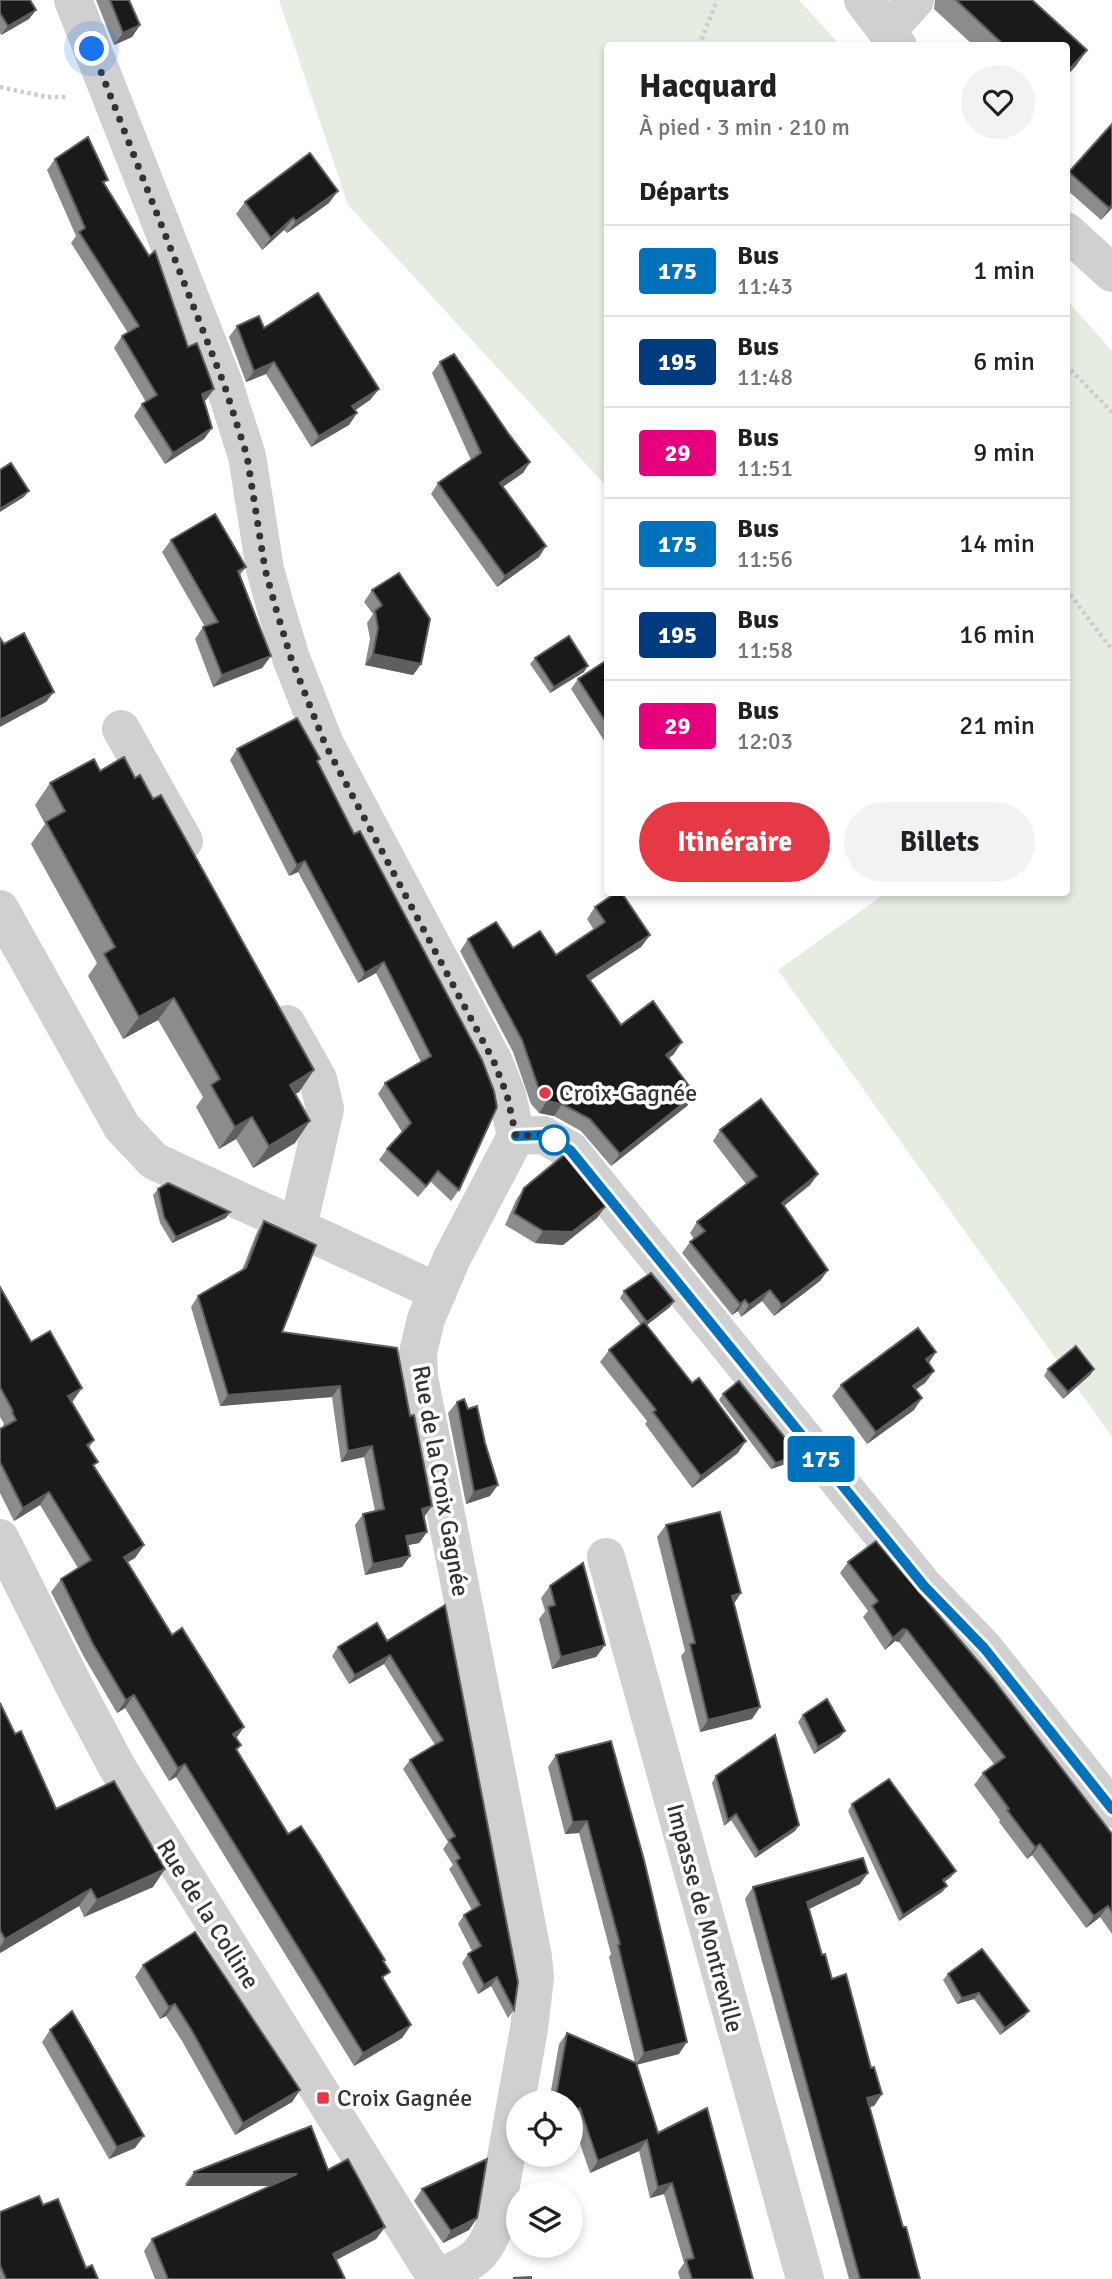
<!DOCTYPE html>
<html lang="fr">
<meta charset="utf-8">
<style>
body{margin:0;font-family:Signika,sans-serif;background:#f2f2f2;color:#202124;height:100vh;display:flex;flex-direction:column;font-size:26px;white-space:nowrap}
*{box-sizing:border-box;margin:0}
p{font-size:23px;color:#757577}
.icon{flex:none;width:38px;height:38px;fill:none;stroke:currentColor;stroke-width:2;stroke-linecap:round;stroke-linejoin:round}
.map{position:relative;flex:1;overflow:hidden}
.side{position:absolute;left:604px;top:42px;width:466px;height:854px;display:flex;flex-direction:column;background:#fff;border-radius:7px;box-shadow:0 4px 10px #0003}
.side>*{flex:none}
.badge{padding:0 14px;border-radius:5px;font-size:24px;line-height:46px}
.tools{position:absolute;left:506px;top:2090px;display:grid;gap:14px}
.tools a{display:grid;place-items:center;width:77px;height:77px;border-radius:50%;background:#fff;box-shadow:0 4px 10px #0003;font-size:35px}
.you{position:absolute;width:35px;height:35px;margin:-18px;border:5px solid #fff;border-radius:50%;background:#1a73e8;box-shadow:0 0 0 10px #1a73e833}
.map>.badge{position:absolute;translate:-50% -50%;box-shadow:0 0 0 4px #fff}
h2{padding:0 35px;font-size:26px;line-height:63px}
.round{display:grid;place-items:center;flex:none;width:74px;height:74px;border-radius:37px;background:#f2f2f2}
.overview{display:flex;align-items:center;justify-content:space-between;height:119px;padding:0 35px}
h1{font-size:33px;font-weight:700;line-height:52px}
.primary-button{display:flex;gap:14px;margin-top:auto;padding:14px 35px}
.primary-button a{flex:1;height:80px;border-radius:42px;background:#e63946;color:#fff;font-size:28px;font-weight:700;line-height:80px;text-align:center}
.primary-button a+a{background:#f2f2f2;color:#202124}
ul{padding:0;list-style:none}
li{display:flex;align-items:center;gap:21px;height:91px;padding:0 35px;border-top:2px solid #e0e0e0}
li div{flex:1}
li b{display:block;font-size:26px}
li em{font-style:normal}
li .badge{min-width:77px;font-weight:700;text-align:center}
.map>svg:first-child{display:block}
</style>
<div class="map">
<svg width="1112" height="2279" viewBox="0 0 1112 2279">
<rect width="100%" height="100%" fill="#fff"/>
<g fill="#e6ecdf">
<path d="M279 0H799L840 45 607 46V487L348 205Z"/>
<path d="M1066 299 1112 351V1437L778 970 886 893 1066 892Z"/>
</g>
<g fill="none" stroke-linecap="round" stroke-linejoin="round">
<g stroke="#cdcdcd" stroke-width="4.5" stroke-dasharray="3.5 3.5" stroke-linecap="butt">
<path d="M699 46 717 0"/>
<path d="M0 87 47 97H69"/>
<path d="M1066 365 1112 412"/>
<path d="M1066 589 1112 650"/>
</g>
<g stroke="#d0d0d0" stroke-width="38">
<path d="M73 0 224 384 247 456 265 569 276 609 291 658 325 744 494 1062 507 1095 516 1136 452 1258 426 1319 418 1353 419 1377 533 1957 535 1977 529 2029 493 2230C481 2262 465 2264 437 2279"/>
<path d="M863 0 898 46"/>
<path d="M887 31 915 0"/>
<path d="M1066 231 1112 273"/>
<path d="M121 729 184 841"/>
<path d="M0 909 122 1127 154 1161 438 1292"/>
<path d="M287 1024 318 1079 325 1109 298 1227"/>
<path d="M516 1136 543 1135 570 1150 924 1586 984 1648 1112 1809"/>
<path d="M0 1538 73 1684 117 1767 437 2279"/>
<path d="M606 1557 805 2279"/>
</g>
</g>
<g fill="#8c8c8c">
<path d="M0 0 36 10 29 19 1 35 0 33Z"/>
<path d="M96 0H129L140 25 132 37 114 45Z"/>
<path d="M935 0H1032L1087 50 1075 67 1066 46H974L934 9Z"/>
<path d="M55 159 104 184 188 347 206 400 204 401 212 428 204 439 165 464 134 416 142 404 146 402 114 348 122 336 128 333 71 243 76 236 47 170Z"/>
<path d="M1069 172 1112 208 1101 220 1066 189V176Z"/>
<path d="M245 202 329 203 287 233 284 230 262 250 236 214Z"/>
<path d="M237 326 264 328 379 389 370 400 355 410 357 413 349 425 311 447 266 374 246 382 229 337Z"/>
<path d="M440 362 508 433 530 462 523 473 503 486 546 546 539 557 497 587 431 494 438 483 471 460 432 373Z"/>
<path d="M171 540 246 567 240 575 271 656 262 668 213 687 195 639 203 627H205L162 552Z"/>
<path d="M372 590 421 664 413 675 365 665 370 639 367 623 373 614 364 602Z"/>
<path d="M535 658 584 672 550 693 530 664Z"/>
<path d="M607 660V745L571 689 578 679Z"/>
<path d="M237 749 318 763 354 834 482 1060 459 1190 451 1201 431 1182 418 1197 379 1160 387 1149 402 1132 378 1094 385 1083 421 1062 376 973 358 983 298 872 289 876 230 760Z"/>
<path d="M100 771 135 778 153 799 314 1070 299 1092 295 1094V1143L253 1168 236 1139 219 1149 196 1107 203 1097 158 1020 123 1039 88 976 97 963 31 844 45 824 35 805 50 783Z"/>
<path d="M595 907 650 935 641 947 590 981 621 1025 674 1054 669 1058 695 1094 687 1106 611 1166 581 1131 554 1116 539 1113 531 1104 513 1052 460 951 468 939 513 948 556 955 594 930 587 919Z"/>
<path d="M720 1130 818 1174 810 1185 784 1206 828 1270 820 1281 774 1316 762 1301 741 1317 738 1311 732 1315 682 1253 690 1242 694 1239 690 1233 697 1222 746 1184 713 1141Z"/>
<path d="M524 1188 597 1218 563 1245 535 1243 505 1225 516 1200Z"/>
<path d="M158 1189 226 1218 172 1243 160 1223 153 1195Z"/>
<path d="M264 1221 282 1332 397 1348 427 1532 419 1543 408 1545 410 1556 402 1567 365 1575 355 1525 363 1514 375 1511 364 1457 341 1462 332 1397 220 1406 191 1307 198 1296 242 1270 257 1232Z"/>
<path d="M0 1287 31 1342 82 1388 71 1402 94 1440 89 1448 94 1467 144 1545 135 1558 127 1562 241 1745 237 1751 288 1834 383 1962 384 1981 411 2025 402 2038 354 2066 176 1777 169 1781 125 1708 117 1713 84 1657 51 1592 61 1579 78 1568 40 1505 14 1521 0 1493V1429L4 1427 3 1425 4 1424 0 1417Z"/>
<path d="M624 1291 670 1307 647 1325 738 1453 692 1488 645 1424 647 1421 600 1362 609 1350 641 1325 620 1298Z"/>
<path d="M936 1352 928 1364 934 1371 925 1383 916 1389 914 1410 867 1444 832 1396 841 1385Z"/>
<path d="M1048 1369H1094L1090 1375 1063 1399 1044 1376Z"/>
<path d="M723 1394 794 1461 771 1469 719 1400Z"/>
<path d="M457 1402 468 1409 490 1496 466 1504 448 1413Z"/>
<path d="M666 1525 741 1593 734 1603 760 1707 752 1719 700 1732 681 1656 685 1651 657 1537Z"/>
<path d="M848 1562 1112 1834V1934L1100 1917 1086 1928 1032 1855 1027 1859 999 1822 1000 1820 974 1785 983 1773 994 1764 899 1642 895 1641 885 1650 863 1617 868 1611 840 1573Z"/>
<path d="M550 1586 605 1645 596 1657 552 1669 539 1619 545 1611 541 1598Z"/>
<path d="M445 1605 514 2010 508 2018 491 1986 478 1994 462 1963 468 1954 472 1951 458 1924 464 1915 472 1910 449 1869 453 1865 443 1849 448 1842 403 1769 410 1760 435 1745 384 1664 349 1684 332 1656 338 1647 387 1641Z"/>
<path d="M0 1703 15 1734 56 1809 165 1869 153 1887 84 1917 79 1906 0 1953Z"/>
<path d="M803 1715 840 1737 814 1754 798 1722Z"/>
<path d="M611 1741 679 2054 637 2064 658 2133 753 2279H680L678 2272 684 2263 664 2194 650 2198 639 2151 590 2173 572 2120 570 2102H549L559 2044 567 2033 635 2062 609 1957 611 1954 579 1833 565 1834 548 1767 556 1755Z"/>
<path d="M716 1776 799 1825 795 1831 755 1858 731 1820 724 1826 712 1783Z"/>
<path d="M852 1804 951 1877 944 1882 947 1886 942 1892 899 1921 848 1811Z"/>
<path d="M860 1884 809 1909 822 1955 882 2094 874 2106 869 2107 903 2227 920 2279H849L745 1899 753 1887Z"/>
<path d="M143 1965 300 2090 292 2102 235 2135 182 2041 166 2016 160 2019 135 1977Z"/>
<path d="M948 1974 1029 2011 1024 2017 1000 2035 974 1999 957 2004 943 1980Z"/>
<path d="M50 2030 135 2148 109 2159 42 2042Z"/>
<path d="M328 2170 385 2227 376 2239 336 2260 345 2279H155L144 2251 152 2239 270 2186H186L185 2184 194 2172Z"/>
<path d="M422 2189 477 2218 469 2230 443 2243 414 2201Z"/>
<path d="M43 2205 86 2268 98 2279H0V2212Z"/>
</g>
<g fill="#5f5f5f">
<path d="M36 10 29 19 1 35 8 26Z"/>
<path d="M140 25 132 37 114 45 123 33Z"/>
<path d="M1087 50 1075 67 1066 77V73Z"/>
<path d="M338 191 329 203 287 233 296 221Z"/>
<path d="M1112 205V208L1101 220 1109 208Z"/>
<path d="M293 218 284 230 262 250 271 238Z"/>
<path d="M274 362 266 374 246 382 254 371Z"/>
<path d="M214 389 206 400 194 406 202 394Z"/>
<path d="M379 389 370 400 344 418 352 406Z"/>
<path d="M357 413 349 425 311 447 319 436Z"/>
<path d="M212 428 204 439 165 464 173 453Z"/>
<path d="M530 462 523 473 493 494 500 483Z"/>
<path d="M29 491 24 497 0 512V509Z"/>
<path d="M546 546 539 557 497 587 505 576Z"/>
<path d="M373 654 421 664 413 675 365 665Z"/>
<path d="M271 656 262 668 213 687 222 675Z"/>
<path d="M588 666 584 672 550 693 554 687Z"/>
<path d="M54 692 46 702 0 727V720Z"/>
<path d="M305 861 298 872 289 876 297 865Z"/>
<path d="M650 935 641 947 578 988 587 976Z"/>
<path d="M384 962 376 973 358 983 365 973Z"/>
<path d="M174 998 158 1020 123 1039 139 1017Z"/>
<path d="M682 1042 674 1054 658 1067 666 1055Z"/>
<path d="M314 1070 299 1092 275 1107 290 1085Z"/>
<path d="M695 1094 687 1106 611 1166 620 1154Z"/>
<path d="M547 1101 562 1104 554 1116 539 1113Z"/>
<path d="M252 1117 236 1139 219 1149 235 1127Z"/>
<path d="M310 1121 295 1143 253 1168 269 1146Z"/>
<path d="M818 1174 810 1185 774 1214 782 1203Z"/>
<path d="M606 1206 597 1218 563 1245 535 1243 543 1231Z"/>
<path d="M230 1212 226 1218 172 1243 176 1237Z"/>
<path d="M828 1270 820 1281 774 1316 782 1305Z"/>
<path d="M770 1290 762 1301 741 1317 749 1305Z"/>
<path d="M745 1300 738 1311 732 1315 740 1304Z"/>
<path d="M674 1301 670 1307 643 1328 647 1322Z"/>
<path d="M936 1352 928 1364 926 1359Z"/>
<path d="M1094 1369 1090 1375 1063 1399 1068 1392Z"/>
<path d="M934 1371 925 1383 905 1397 913 1386Z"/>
<path d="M340 1386 332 1397 220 1406 228 1395Z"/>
<path d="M82 1388 73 1401 59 1409 68 1396Z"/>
<path d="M922 1398 914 1410 867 1444 876 1432Z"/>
<path d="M746 1441 738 1453 692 1488 701 1476Z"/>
<path d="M372 1446 364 1457 341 1462 348 1451Z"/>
<path d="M799 1455 794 1461 771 1469 776 1463Z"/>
<path d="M498 1485 490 1496 466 1504 474 1492Z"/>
<path d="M49 1492 40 1505 14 1521 23 1508Z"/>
<path d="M432 1506 424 1517 414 1520 422 1509Z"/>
<path d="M427 1532 419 1543 398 1547 406 1536Z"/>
<path d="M144 1545 135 1558 115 1570 124 1557Z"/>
<path d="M410 1556 402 1567 365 1575 373 1564Z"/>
<path d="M741 1593 733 1605 732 1596Z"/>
<path d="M903 1629 907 1630 899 1642 895 1641 885 1650 893 1638Z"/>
<path d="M605 1645 596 1657 552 1669 561 1657Z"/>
<path d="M390 1655 384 1664 349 1684 355 1675Z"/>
<path d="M134 1695 125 1708 117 1713 126 1700Z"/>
<path d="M760 1707 752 1719 700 1732 708 1720Z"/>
<path d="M244 1727 235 1740 233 1734Z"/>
<path d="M845 1731 840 1737 814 1754 818 1747Z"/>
<path d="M185 1764 176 1777 169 1781 178 1768Z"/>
<path d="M736 1814 731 1820 724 1826 728 1820Z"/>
<path d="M587 1821 579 1833 565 1834 573 1822Z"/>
<path d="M799 1825 795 1831 755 1858 759 1852Z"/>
<path d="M1040 1844 1032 1855 1027 1859 1035 1847Z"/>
<path d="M165 1869 153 1887 84 1917 97 1900Z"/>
<path d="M956 1871 951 1877 938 1886 943 1880Z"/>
<path d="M868 1873 860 1884 799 1914 807 1902Z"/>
<path d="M947 1886 942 1892 899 1921 903 1915Z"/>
<path d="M91 1889 79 1906 0 1953V1947L5 1939Z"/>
<path d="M1108 1906 1100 1917 1086 1928 1094 1916Z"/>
<path d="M497 1977 491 1986 478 1994 484 1985Z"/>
<path d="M979 1993 974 1999 957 2004 962 1998Z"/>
<path d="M175 2004 166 2016 160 2019 169 2007Z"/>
<path d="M1029 2011 1024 2017 1000 2035 1005 2028Z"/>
<path d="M411 2025 402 2038 354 2066 363 2053Z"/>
<path d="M687 2042 679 2054 636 2065 644 2053Z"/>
<path d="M300 2090 292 2102 235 2135 243 2123Z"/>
<path d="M882 2094 874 2106 859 2110 867 2098Z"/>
<path d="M580 2108 572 2120H570V2112Z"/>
<path d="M144 2136 135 2148 109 2159 117 2147Z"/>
<path d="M647 2140 639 2151 590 2173 598 2161Z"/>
<path d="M194 2174H297L289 2186H186Z"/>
<path d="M672 2183 664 2194 650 2198 658 2187Z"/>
<path d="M477 2218 469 2230 443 2243 451 2231Z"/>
<path d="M385 2227 376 2239 325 2266 333 2254Z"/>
</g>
<g fill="#1a1a1a" stroke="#5f5f5f" stroke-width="2">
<path d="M0 0H30L36 10 8 26 0 13Z"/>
<path d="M110 0H129L140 25 123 33Z"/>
<path d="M956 0H1032L1087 50 1066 73V46H1005Z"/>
<path d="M1112 124V205L1109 208 1069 172Z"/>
<path d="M88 137 108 180 103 182 149 256 155 251 188 347 197 343 214 389 202 394 212 428 173 453 142 404 157 395 122 336 139 326 79 232 85 228 55 159Z"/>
<path d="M310 153 338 191 296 221 293 218 271 238 245 202Z"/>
<path d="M318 293 379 389 352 406 357 413 319 436 274 362 254 371 237 326 259 316 264 328Z"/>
<path d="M454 354 508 433 530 462 500 483 546 546 505 576 438 483 481 453 440 362Z"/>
<path d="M11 463 29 491 0 509V470Z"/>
<path d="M215 514 246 567 238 571 271 656 222 675 203 627 218 622 171 540Z"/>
<path d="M399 573 430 619 421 664 373 654 378 628 375 611 382 605 372 590Z"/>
<path d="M24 633 54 692 0 720V638L4 644Z"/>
<path d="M569 636 588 666 554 687 535 658Z"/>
<path d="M607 660V724L578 679Z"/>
<path d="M297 718 320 759 317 761 354 834 360 831 482 1060 494 1091 497 1107 459 1190 438 1171 426 1186 387 1149 411 1123 385 1083 431 1056 384 962 365 973 305 861 297 865 237 749Z"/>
<path d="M124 757 135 778 140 775 153 799 161 795 314 1070 290 1085 310 1121 269 1146 252 1117 235 1127 211 1085 220 1079 174 998 139 1017 104 954 115 947 46 822 65 811 50 783 94 759 100 771Z"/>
<path d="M617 892H621L650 935 587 976 621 1025 653 1001 682 1042 666 1055 695 1094 620 1154 590 1119 562 1104 547 1101 540 1092 522 1040 468 939 496 922 513 948 540 931 556 955 605 922 595 907Z"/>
<path d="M761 1099 818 1174 782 1203 828 1270 782 1305 770 1290 749 1305 745 1300 740 1304 690 1242 705 1231 697 1222 757 1176 720 1130Z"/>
<path d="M564 1155 606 1206 572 1232 543 1231 514 1213 524 1188Z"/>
<path d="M168 1183 230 1212 176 1237 164 1217 158 1189Z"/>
<path d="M264 1221 316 1245 282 1332 397 1348 410 1416 414 1415 432 1506 422 1509 427 1532 406 1536 410 1556 373 1564 363 1514 384 1509 372 1446 348 1451 340 1386 228 1395 198 1296 246 1268Z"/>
<path d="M651 1273 674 1301 647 1322 624 1291Z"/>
<path d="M0 1287 31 1342 50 1331 82 1388 68 1396 94 1440 87 1445 98 1462 93 1465 144 1545 124 1557 172 1635 182 1628 244 1727 233 1734 241 1745 236 1749 288 1834 301 1826 318 1852 385 1960 383 1961 390 1972 382 1977 411 2025 363 2053 185 1764 178 1768 134 1695 126 1700 93 1644 61 1579 91 1560 49 1492 23 1508 0 1462V1429L16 1420 12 1412 13 1411 0 1387Z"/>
<path d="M644 1322 692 1383 699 1378 746 1441 701 1476 653 1412 656 1410 609 1350Z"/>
<path d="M918 1328 936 1352 926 1359 934 1371 913 1386 922 1398 876 1432 841 1385Z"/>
<path d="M1076 1346 1094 1369 1068 1392 1048 1369Z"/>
<path d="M739 1381 799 1455 776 1463 723 1394Z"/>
<path d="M464 1399 468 1409 477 1406 485 1443 498 1485 474 1492 457 1402Z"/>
<path d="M720 1512 741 1593 732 1596 760 1707 708 1720 690 1644 695 1643 666 1525Z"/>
<path d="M876 1541 993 1679 1112 1834V1912L1108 1906 1094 1916 1040 1844 1035 1847 1007 1810 1009 1809 983 1773 1005 1757 907 1630 903 1629 893 1638 872 1606 878 1601 848 1562Z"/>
<path d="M583 1563 605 1645 561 1657 548 1607 555 1605 550 1586Z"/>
<path d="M445 1605 518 1982 514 2010 497 1977 484 1985 468 1954 481 1946 464 1915 480 1905 456 1861 460 1858 449 1840 455 1836 410 1760 443 1740 390 1655 355 1675 338 1647 377 1623 387 1641Z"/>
<path d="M827 1699 845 1731 818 1747 803 1715Z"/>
<path d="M0 1703 15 1734 21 1731 56 1809 114 1781 165 1869 97 1900 91 1889 5 1939 0 1930Z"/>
<path d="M775 1735 799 1825 759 1852 736 1814 728 1820 716 1776Z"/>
<path d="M611 1741 644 1860 687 2042 644 2053 618 1945 620 1944 587 1821 573 1822 556 1755Z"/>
<path d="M889 1779 956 1871 943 1880 947 1886 903 1915 852 1804Z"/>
<path d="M863 1858 868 1873 807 1902 822 1955 825 1954 832 1979 846 1974 871 2068 874 2067 882 2094 867 2098 903 2227H906L920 2279H860L753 1887Z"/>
<path d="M195 1932 300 2090 243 2123 191 2029 175 2004 169 2007 143 1965Z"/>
<path d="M982 1949 1029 2011 1005 2028 979 1993 962 1998 948 1974Z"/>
<path d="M72 2011 144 2136 117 2147 50 2030Z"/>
<path d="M567 2033 636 2063 658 2133 707 2108 753 2279H692L686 2260 694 2258 672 2183 658 2187 647 2140 598 2161 580 2108 570 2112V2102H555Z"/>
<path d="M311 2126 328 2170 348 2159 385 2227 333 2254 345 2279H168L152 2239 297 2174H194V2172Z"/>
<path d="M487 2159 477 2218 451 2231 422 2189Z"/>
<path d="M39 2196 43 2205 58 2199 86 2268 92 2265 98 2279H6L0 2265V2212Z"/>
<path d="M531 2277V2279H514V2278Z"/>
</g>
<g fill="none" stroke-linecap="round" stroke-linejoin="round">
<g stroke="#fff" stroke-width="16">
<path id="line" d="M516 1136 543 1135 570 1150 924 1586 984 1648 1112 1809"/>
</g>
<use href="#line" stroke="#0072bc" stroke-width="10"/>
<path stroke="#333" stroke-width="7" stroke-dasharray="0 12.6" d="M92 49 224 384 247 456 265 569 276 609 291 658 325 744 494 1062 507 1095 516 1136 543 1135 554 1140"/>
</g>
<g fill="#e63946" stroke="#fff" stroke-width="2.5">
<circle cx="545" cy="1093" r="7"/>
<rect x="316" y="2091" width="14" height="14" rx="3.5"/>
</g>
<circle fill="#fff" stroke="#0072bc" stroke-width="3.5" cx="554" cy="1140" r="14"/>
<g text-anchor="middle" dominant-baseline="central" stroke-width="7" stroke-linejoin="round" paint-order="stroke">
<g font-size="24" fill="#333" stroke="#fff" text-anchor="start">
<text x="559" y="1093">Croix-Gagnée</text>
<text x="337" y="2098">Croix Gagnée</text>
</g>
<g font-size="24" fill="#333" stroke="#fff">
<text transform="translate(441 1481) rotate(80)">Rue de la Croix Gagnée</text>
<text transform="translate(208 1914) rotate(58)">Rue de la Colline</text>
<text transform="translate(705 1918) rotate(75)">Impasse de Montreville</text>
</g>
</g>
</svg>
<div class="tools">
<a><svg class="icon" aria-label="locate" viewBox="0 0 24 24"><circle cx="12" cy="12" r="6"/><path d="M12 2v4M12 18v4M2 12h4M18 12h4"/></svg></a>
<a><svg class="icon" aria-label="layers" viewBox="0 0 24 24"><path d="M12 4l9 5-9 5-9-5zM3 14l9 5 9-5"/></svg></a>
</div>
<div class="you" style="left:92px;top:49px"></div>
<b class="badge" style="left:821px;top:1459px;background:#0072bc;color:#fff">175</b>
<section class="side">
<div class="overview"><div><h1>Hacquard</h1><p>À pied · 3 min · 210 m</p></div><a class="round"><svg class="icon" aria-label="heart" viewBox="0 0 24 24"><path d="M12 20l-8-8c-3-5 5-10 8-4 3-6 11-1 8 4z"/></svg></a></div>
<h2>Départs</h2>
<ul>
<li><span class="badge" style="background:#0072bc;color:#fff">175</span><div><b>Bus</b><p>11:43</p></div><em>1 min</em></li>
<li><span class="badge" style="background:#003b80;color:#fff">195</span><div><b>Bus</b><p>11:48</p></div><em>6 min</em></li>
<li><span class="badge" style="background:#e6007e;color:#fff">29</span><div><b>Bus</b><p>11:51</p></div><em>9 min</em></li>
<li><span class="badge" style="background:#0072bc;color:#fff">175</span><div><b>Bus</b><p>11:56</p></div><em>14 min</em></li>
<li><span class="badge" style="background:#003b80;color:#fff">195</span><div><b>Bus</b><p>11:58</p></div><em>16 min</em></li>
<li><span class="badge" style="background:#e6007e;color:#fff">29</span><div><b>Bus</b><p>12:03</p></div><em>21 min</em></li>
</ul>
<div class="primary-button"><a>Itinéraire</a><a>Billets</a></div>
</section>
</div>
